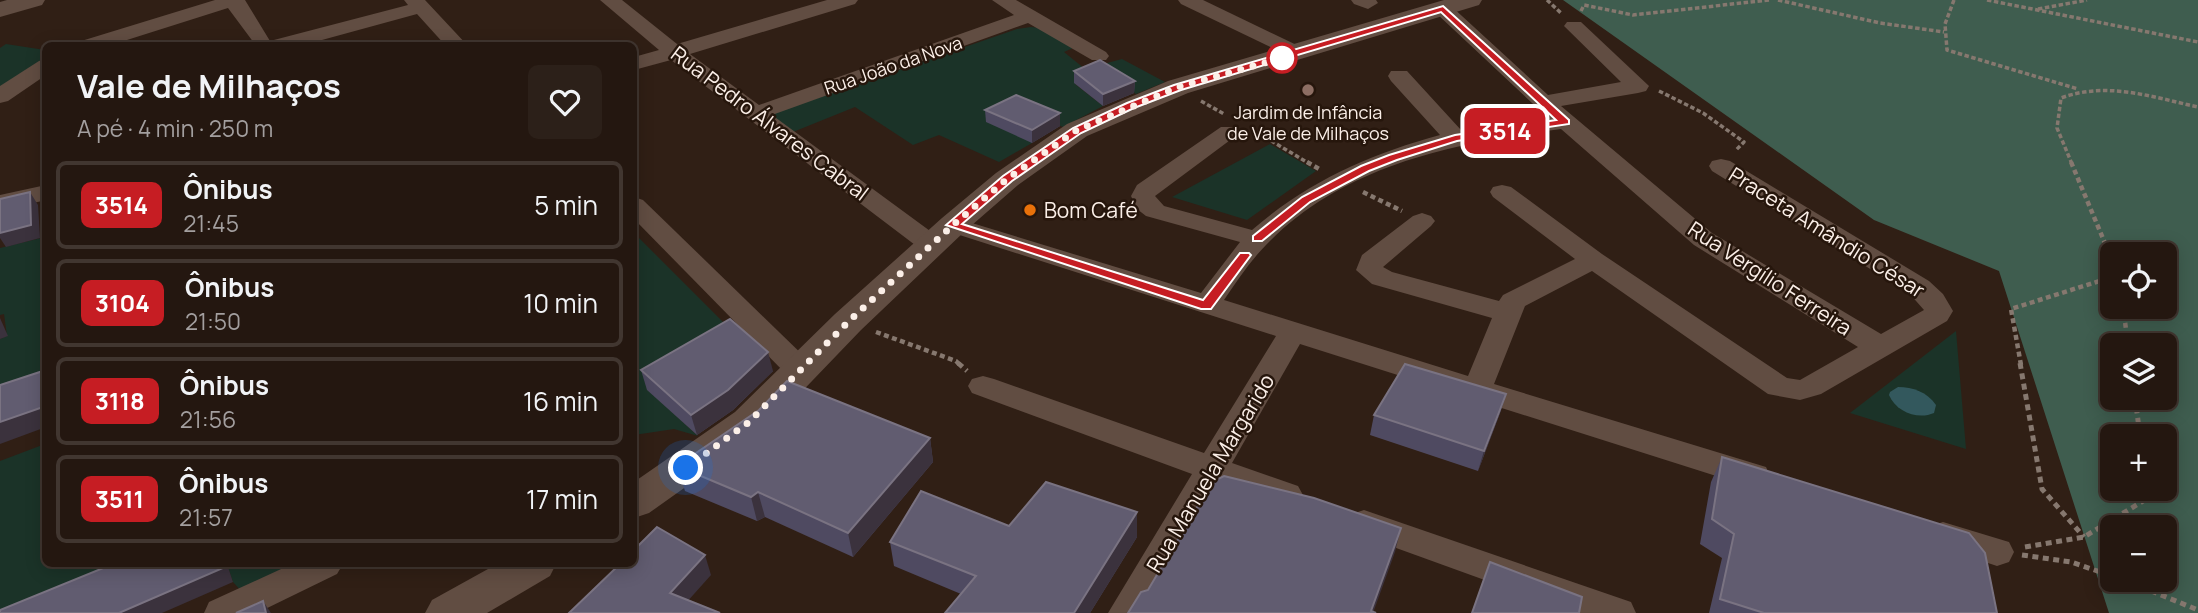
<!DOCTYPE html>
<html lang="pt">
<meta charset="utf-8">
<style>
body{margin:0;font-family:Manrope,sans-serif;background:#2c2019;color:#f1f3f6;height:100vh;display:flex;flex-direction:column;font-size:26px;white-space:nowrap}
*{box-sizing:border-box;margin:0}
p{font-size:23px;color:#a39f9f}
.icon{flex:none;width:38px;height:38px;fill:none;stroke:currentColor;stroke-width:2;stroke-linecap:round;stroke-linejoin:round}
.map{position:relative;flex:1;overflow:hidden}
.details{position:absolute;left:42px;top:42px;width:595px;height:525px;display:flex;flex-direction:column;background:#241710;border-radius:10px;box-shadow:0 4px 18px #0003,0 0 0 2px #413630}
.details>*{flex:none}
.badge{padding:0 14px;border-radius:10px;font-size:24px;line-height:46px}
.controls{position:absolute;left:2100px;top:242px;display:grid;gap:14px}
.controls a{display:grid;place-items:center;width:77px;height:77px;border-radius:10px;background:#241710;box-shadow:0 4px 18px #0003,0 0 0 2px #413630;font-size:35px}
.you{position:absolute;width:35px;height:35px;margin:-18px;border:5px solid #fff;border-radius:50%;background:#1a73e8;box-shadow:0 0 0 10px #1a73e833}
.map>.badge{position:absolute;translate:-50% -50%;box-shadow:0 0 0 4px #fff}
.round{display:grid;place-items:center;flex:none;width:74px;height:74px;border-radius:10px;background:#2c2019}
.head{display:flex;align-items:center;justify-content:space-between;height:119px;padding:0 35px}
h1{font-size:33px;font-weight:700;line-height:52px}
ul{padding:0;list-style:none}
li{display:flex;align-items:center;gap:21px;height:88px;margin:0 14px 10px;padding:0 21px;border:4px solid #413630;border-radius:10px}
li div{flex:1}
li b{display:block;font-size:26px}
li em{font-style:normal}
li .badge{min-width:77px;font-weight:700;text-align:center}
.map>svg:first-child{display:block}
</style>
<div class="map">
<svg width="2198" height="613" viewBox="0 0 2198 613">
<rect width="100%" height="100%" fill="#301f15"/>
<g fill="#1b3328">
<path d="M1031 27 1040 28 1073 48 1064 52 1085 69 1122 59 1165 82 1136 94 1101 72 1075 84 1103 106 1063 127 1016 107 1032 143 999 162 939 135 913 145 855 107 793 132 771 118V114L1017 29Z"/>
<path d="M6 44 45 50V58L0 87V48Z"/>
<path d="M1270 144 1316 171 1247 220 1172 197Z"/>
<path d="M634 233 727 326 648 390 698 436 674 429 634 435Z"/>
<path d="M45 237V370L0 387V339L7 336 4 314 0 315V248Z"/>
<path d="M1956 331 1966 449 1850 413Z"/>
<path d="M45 444 46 564H157L0 613V461Z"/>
<path d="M227 564H308L243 593 233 582Z"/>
</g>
<path fill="#3f5d4f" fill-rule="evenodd" d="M1563 0H2198V613H2109L1999 271 1874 220ZM2112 254H2165V306H2112ZM2112 345H2165V397H2112ZM2112 436H2165V488H2112ZM2112 527H2165V579H2112Z"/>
<path fill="#33585d" d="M1898 387C1913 387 1927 392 1936 405L1934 413C1918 420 1896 412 1889 395L1890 392Z"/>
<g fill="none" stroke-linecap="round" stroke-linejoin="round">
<g stroke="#86786f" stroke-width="3.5" stroke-dasharray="4.5 2.5" stroke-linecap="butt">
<path d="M1547 0 1562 14"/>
<path d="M1778 0 1880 23 1944 32"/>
<path d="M1954 0 1945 24 1947 50 2078 89"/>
<path d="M1987 0 2198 42"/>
<path d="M2038 9 2087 0"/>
<path d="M1581 11 1584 5 1633 15 1769 0"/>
<path d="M1659 91 1703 113 1744 142 1736 150"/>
<path d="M1201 101 1224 114"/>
<path d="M1253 130 1310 164"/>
<path d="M2072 164 2057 128 2061 98C2107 81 2152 97 2198 107"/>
</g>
<g stroke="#86786f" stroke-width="4.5" stroke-dasharray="5 3.5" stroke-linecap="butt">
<path d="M1307 162 1321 170"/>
<path d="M2071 162 2112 260"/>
<path d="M1363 192 1402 211"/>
<path d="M2123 306 2128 345"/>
<path d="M876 332 956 361 960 365"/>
<path d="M2021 365 2011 309 2112 277"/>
</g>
<g stroke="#86786f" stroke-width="5" stroke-dasharray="6 4.5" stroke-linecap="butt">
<path d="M958 363 967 371"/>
<path d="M2020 363 2042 489 2084 537"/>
<path d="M2135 397 2140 436"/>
<path d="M2025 547 2084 537 2148 498 2147 488"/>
<path d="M2022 555 2071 562 2112 576"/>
<path d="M2122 579 2198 610"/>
</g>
<g fill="#614d42" fill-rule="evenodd">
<path d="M215 0H245L270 41 408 5 404 0H425L468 46H446L417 14 300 46H264L254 43 228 8 108 46H75L78 42Z"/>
<path d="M600 0H622L677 44 827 0H858L855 4 690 54 759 105 1014 15 992 0H1016L1106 52 1109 56 1106 60H1092L1028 23 772 115 941 239 945 245 941 251 932 253 923 251 671 60 634 70V57L659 50Z"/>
<path d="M1178 0H1203L1305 49 1308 53 1305 57H1291L1181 4Z"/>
<path d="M1351 0H1376L1378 3 1368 9 1354 4Z"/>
<path d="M1443 3 1450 5 1548 95 1621 82 1564 26 1567 22H1581L1649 86 1646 91 1638 93 1561 106 1712 233 1881 334 1924 310 1909 293 1712 171 1709 166 1712 161 1721 159 1730 161 1929 281 1943 294 1953 311 1947 321 1821 394 1800 400 1768 394 1592 271 1525 306 1494 384 1766 467 1770 476 1766 485 1754 488 1300 344 1232 463 1298 486 1303 495 1298 504 1286 507 1220 484 1145 613H1108L1192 474 972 393 968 386 972 379 983 376 994 379 1204 453 1276 336 944 230 940 225 944 220 953 217 962 220 1201 293 1240 242 1146 216 1137 209 1131 196 1137 185 1221 127H1237L1241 132 1155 196 1164 206 1252 230C1307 182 1370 154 1440 135L1391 81 1388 76 1391 71H1407L1461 130 1547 117 1436 13 1433 9 1436 5ZM1561 129 1694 245 1858 347 1800 380 1787 378 1602 254 1511 187 1502 185 1493 187 1490 192 1493 197 1575 259 1503 295 1499 301 1392 272 1383 267 1431 226 1435 221 1431 216 1422 213 1413 216 1362 255 1356 270 1372 284 1492 318 1468 376 1224 300C1237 281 1250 261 1266 245 1344 164 1455 143 1561 129Z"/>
<path d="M46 59V75L8 101 0 103V86L39 61Z"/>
<path d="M46 185V200L0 211V195Z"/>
<path d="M634 197 643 200 811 363 815 370 811 377 800 380 789 377 634 219Z"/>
<path d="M1364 510 1631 602 1636 613H1576L1352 532 1347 523 1352 514Z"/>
<path d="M1943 522 2009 542 2014 552 2009 562 1997 566 1931 544 1926 535 1931 526Z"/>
<path d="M292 564H343L337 574 257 613H204L209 602Z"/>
</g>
<g fill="#614d42" fill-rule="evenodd">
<path d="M7 0H45L42 5 0 17V2Z"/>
<path d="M1444 0H1482L1479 5 1188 93 1087 136 1018 185 964 232 861 330 763 432 649 513 634 518V482L735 412 835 314 942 218 996 173 1067 124 1168 81Z"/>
<path d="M497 564H556L550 576 487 613H425L432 600Z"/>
</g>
</g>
<g fill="#4f4a61">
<path d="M1074 71 1135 81 1134 93 1103 106 1074 83Z"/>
<path d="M985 110 1060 126 1032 143 986 122Z"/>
<path d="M641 370 773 371 733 410 697 435 647 390Z"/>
<path d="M1506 394 1500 413 1478 471 1370 435 1374 415Z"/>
<path d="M930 438 933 462 853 557 765 517 757 521 685 491 677 466Z"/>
<path d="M1722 457 1997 613H1709L1722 558 1700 544 1711 482Z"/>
<path d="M1137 512V537L1090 613H945L961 594 894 566 890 542 1009 526Z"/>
</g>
<g fill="#3b323d">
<path d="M1135 81 1134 93 1103 106V94Z"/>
<path d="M1060 113V126L1032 143V130Z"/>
<path d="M30 192 38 205 40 238 6 247 0 238V233Z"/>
<path d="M0 318 8 336 0 339Z"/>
<path d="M768 352 773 371 733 410 697 435 691 415Z"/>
<path d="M1506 394 1500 413 1478 471 1484 451Z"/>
<path d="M46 406V427L0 444V422Z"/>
<path d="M930 438 933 462 853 557 848 533Z"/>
<path d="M758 492 765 517 757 521 751 497Z"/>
<path d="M1137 512V537L1090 613H1074Z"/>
<path d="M1401 528 1395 552 1373 613H1370Z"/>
<path d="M705 555 711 575 677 613 670 593Z"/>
<path d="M222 564H227L233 582 162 613H119Z"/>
<path d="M263 601 271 613H266Z"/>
</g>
<g fill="#615c70" stroke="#7a7382" stroke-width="2">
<path d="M1100 60 1135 81 1103 94 1074 71Z"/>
<path d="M1016 95 1060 113 1032 130 985 110Z"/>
<path d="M30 192 31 225 0 233V199Z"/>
<path d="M730 319 768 352 728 390 691 415 641 370Z"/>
<path d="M1405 364 1506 394 1484 451 1374 415Z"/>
<path d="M46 370V406L0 422V385Z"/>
<path d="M787 381 930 438 848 533 758 492 751 497 677 466 759 410Z"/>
<path d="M1722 457 1969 533 1985 553 1997 613H1764L1720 599 1734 534 1712 519Z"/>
<path d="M1224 476 1314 498 1401 528 1371 611 1376 613H1128L1141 592 1148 590 1212 482Z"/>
<path d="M1046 482 1137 512 1074 613H945L976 576 890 542 921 491 1009 526Z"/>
<path d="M657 527 705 555 670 593 720 613H569L620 564H634V550Z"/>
<path d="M1490 562 1582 597 1579 613H1472Z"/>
<path d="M113 564H222L223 568 119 613H0V610Z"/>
<path d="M263 601 266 613H236Z"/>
</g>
<path fill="#c61d23" stroke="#fff" stroke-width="2" d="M1443 6 1569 120V124L1457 141 1397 160 1369 171 1310 202 1262 241H1253V236L1302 197 1361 166 1389 155 1455 135 1556 120 1441 12 1181 90 1134 108 1081 133 1012 181 962 224 1203 300 1240 253H1249L1251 255 1211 309H1201L946 225 1003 176 1073 128 1127 103 1174 85Z"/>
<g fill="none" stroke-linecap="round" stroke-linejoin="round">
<path stroke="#fbefe8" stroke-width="7" stroke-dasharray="0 12.6" d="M686 468 749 422 848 322 953 225 1007 179 1077 130 1178 87 1282 58"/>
</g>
<circle fill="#fff" stroke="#c61d23" stroke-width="3.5" cx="1282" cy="58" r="14"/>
<circle fill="#8d6e63" stroke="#26160c" stroke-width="2.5" cx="1308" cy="90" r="7"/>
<circle fill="#e8710a" stroke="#26160c" stroke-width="2.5" cx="1030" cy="210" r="7"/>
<g text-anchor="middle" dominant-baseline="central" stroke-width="5" stroke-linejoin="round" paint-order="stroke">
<g font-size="18" fill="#fbefe8" stroke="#26160c">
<text transform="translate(893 65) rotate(-19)">Rua João da Nova</text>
</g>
<g font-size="18" fill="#fbefe8" stroke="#26160c">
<text x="1308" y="112">Jardim de Infância<tspan x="1308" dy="21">de Vale de Milhaços</tspan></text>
</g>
<g font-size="21" fill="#fbefe8" stroke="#26160c">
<text transform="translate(770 123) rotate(37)">Rua Pedro Álvares Cabral</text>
<text transform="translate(1827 232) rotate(32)">Praceta Amândio César</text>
<text transform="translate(1770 278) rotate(33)">Rua Vergílio Ferreira</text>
<text transform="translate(1210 473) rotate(-59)">Rua Manuela Margarido</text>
</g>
<g font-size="21" fill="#fbefe8" stroke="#26160c" text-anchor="start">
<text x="1044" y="210">Bom Café</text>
</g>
</g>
</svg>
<div class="controls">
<a><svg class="icon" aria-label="locate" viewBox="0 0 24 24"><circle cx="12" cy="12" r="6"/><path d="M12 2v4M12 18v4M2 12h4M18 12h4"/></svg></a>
<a><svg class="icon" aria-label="layers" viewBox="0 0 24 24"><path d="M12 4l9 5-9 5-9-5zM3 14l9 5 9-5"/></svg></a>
<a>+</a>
<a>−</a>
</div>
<div class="you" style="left:686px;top:468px"></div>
<b class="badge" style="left:1505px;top:131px;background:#c61d23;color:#fff">3514</b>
<section class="details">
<div class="head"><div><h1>Vale de Milhaços</h1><p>A pé · 4 min · 250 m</p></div><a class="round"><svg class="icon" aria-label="heart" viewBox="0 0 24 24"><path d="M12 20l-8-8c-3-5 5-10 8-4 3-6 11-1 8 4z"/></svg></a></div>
<ul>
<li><span class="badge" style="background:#c61d23;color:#fff">3514</span><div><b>Ônibus</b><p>21:45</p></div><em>5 min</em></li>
<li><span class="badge" style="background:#c61d23;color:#fff">3104</span><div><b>Ônibus</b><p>21:50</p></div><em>10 min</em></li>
<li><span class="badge" style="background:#c61d23;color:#fff">3118</span><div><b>Ônibus</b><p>21:56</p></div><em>16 min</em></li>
<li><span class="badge" style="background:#c61d23;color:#fff">3511</span><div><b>Ônibus</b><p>21:57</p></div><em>17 min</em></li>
</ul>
</section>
</div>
